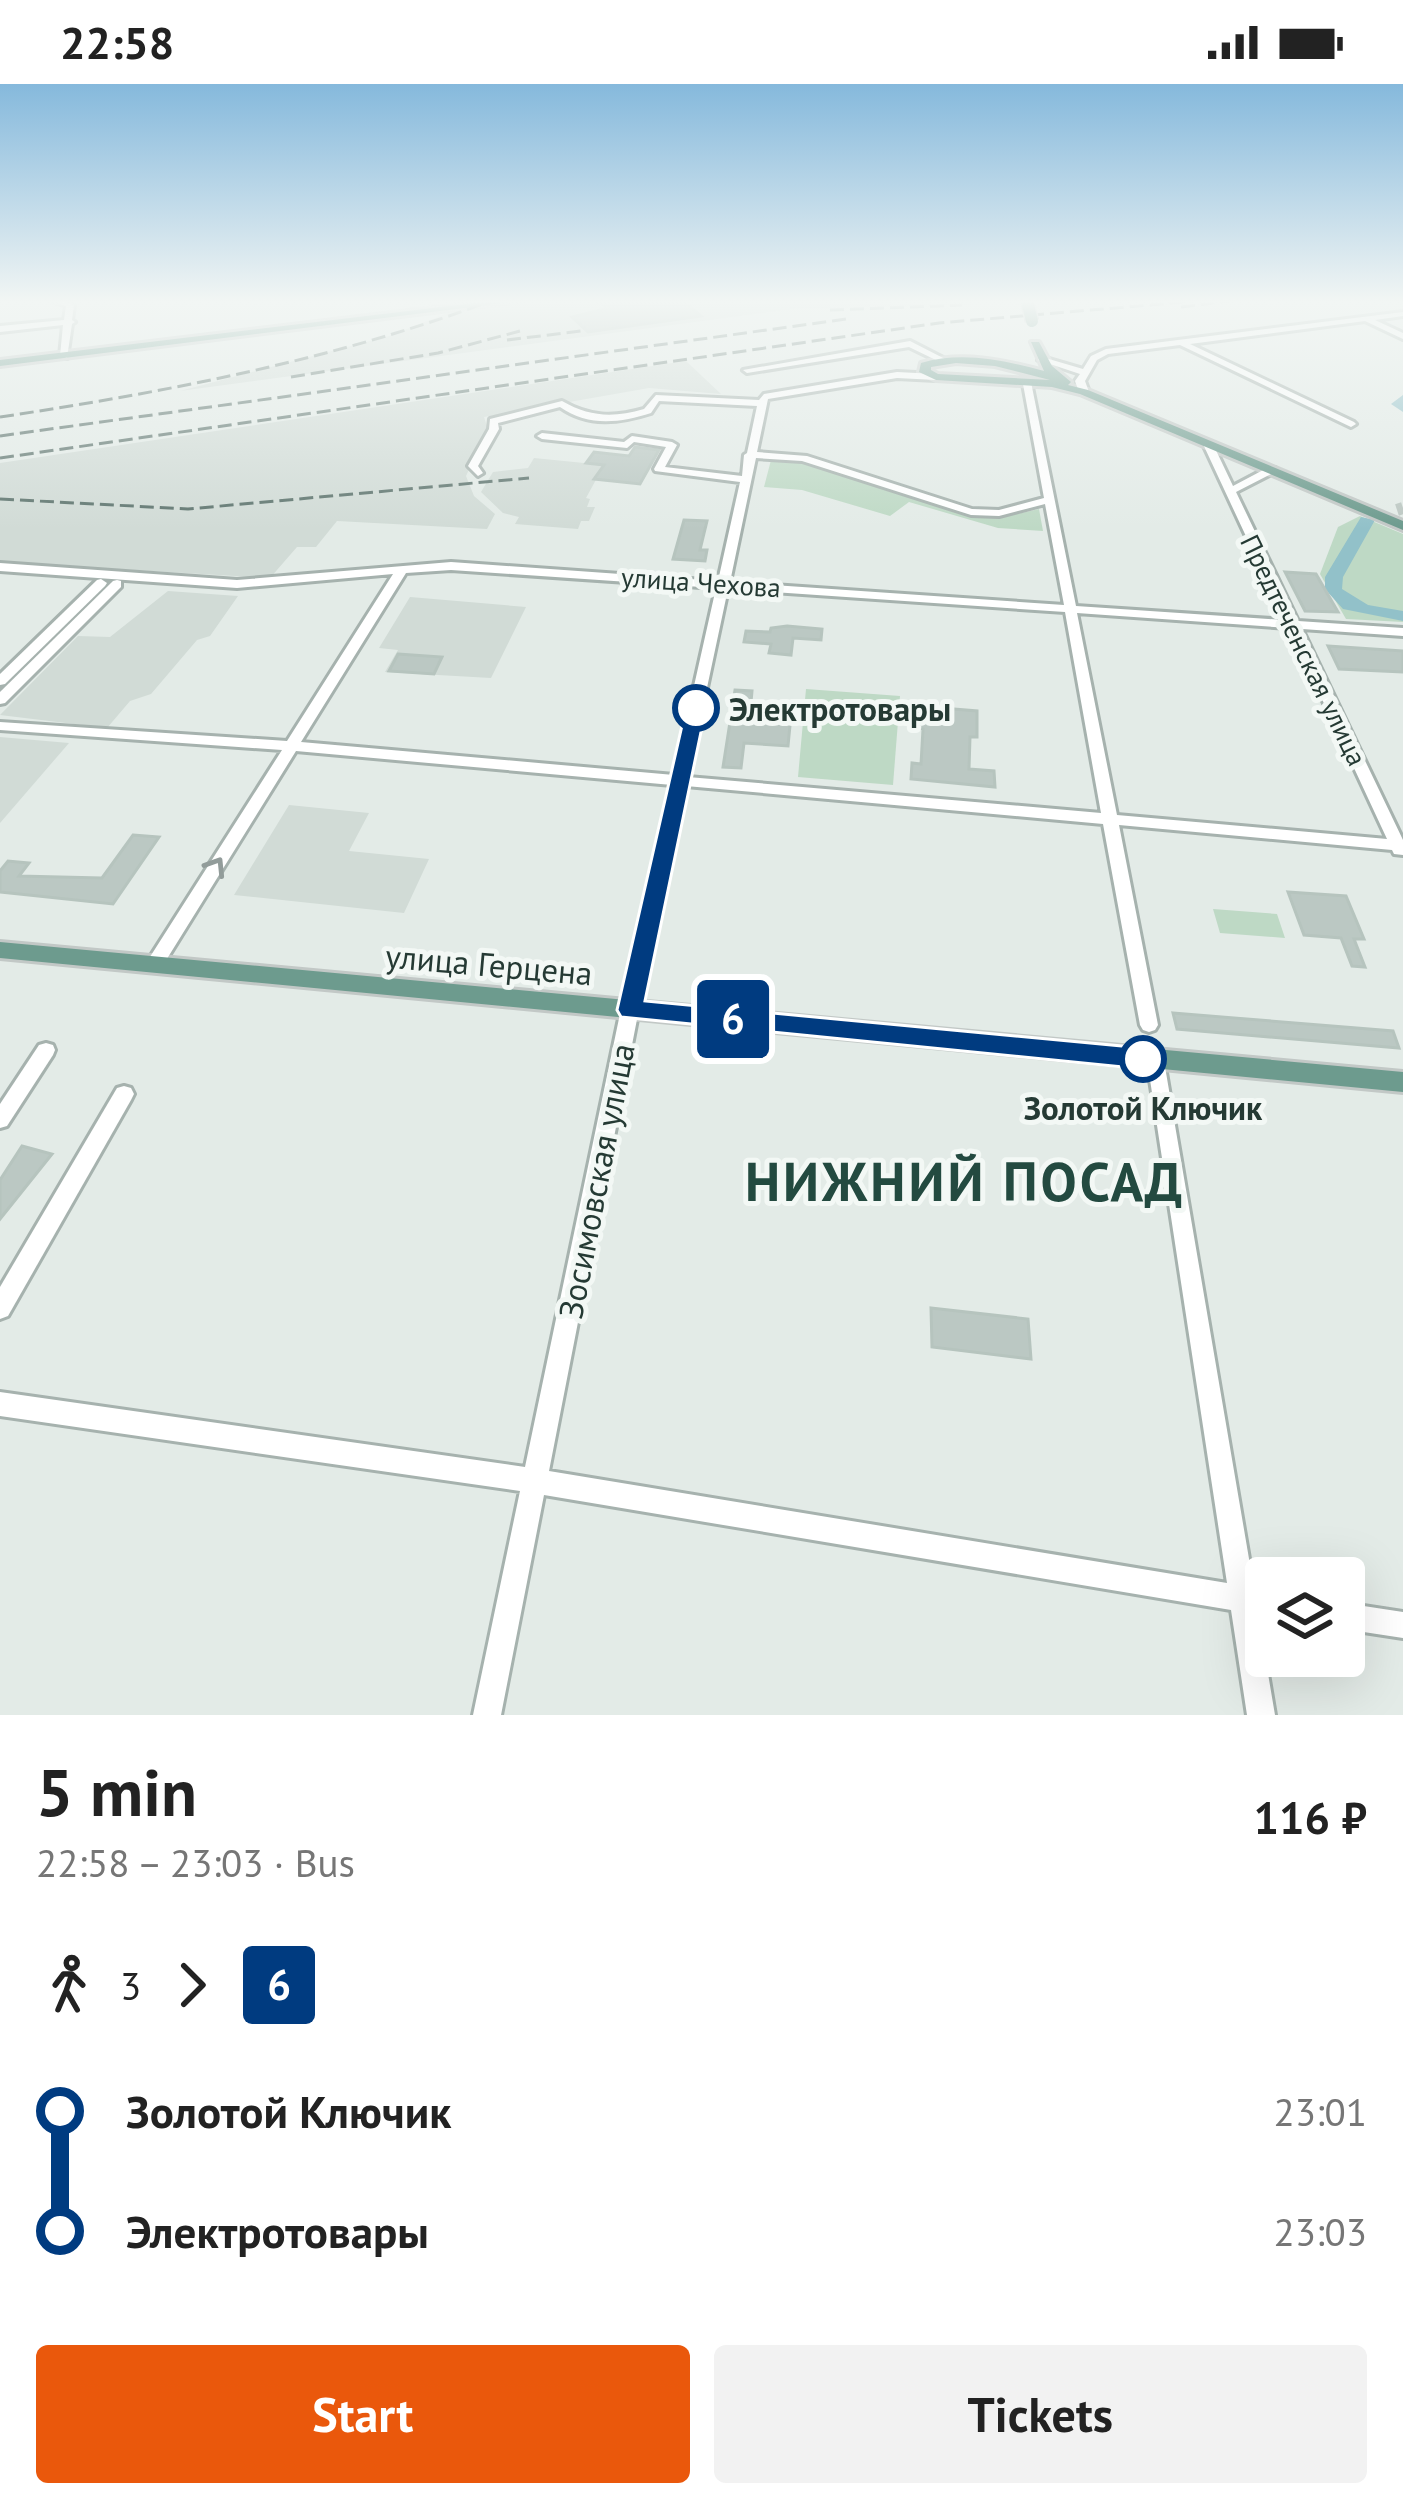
<!DOCTYPE html>
<meta charset="utf-8">
<style>
body{margin:0;font-family:"PT Sans",sans-serif;background:#f2f2f2;color:#222;height:100vh;display:flex;flex-direction:column;font-size:45px;white-space:nowrap}
*{box-sizing:border-box;margin:0}
p{font-size:39px;color:#767676}
.icon{flex:none;width:66px;height:66px;fill:none;stroke:currentColor;stroke-width:2;stroke-linecap:round;stroke-linejoin:round}
.map{position:relative;height:1631px;overflow:hidden}
.details{display:flex;flex-direction:column;background:#fff;flex:1}
.details>*{flex:none}
.badge{padding:0 24px;border-radius:9px;font-size:42px;line-height:78px}
.buttons{position:absolute;left:1245px;top:1473px;display:grid;gap:24px}
.buttons a{display:grid;place-items:center;width:120px;height:120px;border-radius:12px;background:#fff;box-shadow:0 12px 48px #0002;font-size:60px}
.map>.badge{position:absolute;translate:-50% -50%;box-shadow:0 0 0 6px #fff}
.legs{display:flex;align-items:center;gap:18px;height:132px;padding:0 36px;font-size:39px}
.legs p{margin-inline-start:auto}
.headline{display:flex;align-items:center;justify-content:space-between;height:204px;padding:0 36px}
h1{font-size:66px;font-weight:700;line-height:90px}
.button{display:flex;gap:24px;margin-top:auto;padding:24px 36px}
.button a{flex:1;height:138px;border-radius:12px;background:#ea580c;color:#fff;font-size:48px;font-weight:700;line-height:138px;text-align:center}
.button a+a{background:#f2f2f2;color:#222}
ul{padding:0 36px;list-style:none}
li{display:flex;align-items:center;gap:42px;height:120px;font-size:45px}
li i{display:grid;place-items:center;width:18px;height:100%;margin:0 15px;background:currentColor}
li i::after{content:'';width:30px;height:30px;margin:-15px;border:9px solid;border-radius:50%;background:#fff}
li p{margin-inline-start:auto}
li:first-child i{background:linear-gradient(#0000 50%,currentColor 0)}
li:last-child i{background:linear-gradient(currentColor 50%,#0000 0)}
.status{display:flex;justify-content:space-between;align-items:center;height:84px;padding:0 60px;background:#fff;direction:ltr}
.status svg{height:33px;fill:currentColor}
.map>svg:first-child{display:block}
</style>
<div class="status"><b>22:58</b><svg viewBox="0 0 49 12"><path d="M0 12V9h3v3zM5 12V6h3v6zM10 12V3h3v9zM15 12V0h3v12zM26 1h20v11H26zM47 4h2v5h-2z"/></svg></div>
<div class="map">
<svg width="1403" height="1631" viewBox="0 0 1403 1631">
<rect width="100%" height="100%" fill="#e3ebe7"/>
<g fill="#d1dbd6">
<path d="M478 217H1015L1016 219 792 225 180 307 389 252Z"/>
<path d="M686 277 721 310 649 304 484 333 488 345 466 392 474 412 495 430 487 445 337 437 316 463H297L270 494 0 478V379Z"/>
<path d="M534 374 604 381 586 414 590 415 587 423H595L589 437H581L578 445 515 440 519 433 503 429 481 408 493 388 528 384Z"/>
<path d="M168 507 238 512 210 552 197 556 151 610 130 617 107 644 0 631 78 552 110 553Z"/>
<path d="M410 513 526 523 491 594 385 588 398 566 379 564Z"/>
<path d="M0 653 69 659 0 739Z"/>
<path d="M289 721 369 729 349 767 429 775 404 829 234 811Z"/>
</g>
<g fill="#bed9c5">
<path d="M771 376 802 377 960 428 1000 434 1039 425 1043 447 998 444 909 418 890 432 802 406 764 403Z"/>
<path d="M1360 432 1403 450V538L1346 535 1320 490 1338 443Z"/>
<path d="M806 605 900 612 893 701 798 693Z"/>
<path d="M1213 825 1277 830 1285 854 1220 849Z"/>
</g>
<g fill="none" stroke-linecap="round" stroke-linejoin="round">
<g fill="#92c1c9" fill-rule="evenodd">
<path d="M1403 311V328L1391 320Z"/>
<path d="M1361 433 1375 436 1343 493 1342 505 1368 521 1403 527V537L1343 525 1325 505V493Z"/>
</g>
</g>
<g fill="#bbc8c3" stroke="#b6c4be" stroke-width="3">
<path d="M595 217H643V221L683 217 701 232 588 248 572 233 609 224Z"/>
<path d="M635 363 659 366 640 400 594 395 604 381 586 379 594 368 629 372Z"/>
<path d="M684 436 707 437 700 466H707L705 477 673 475Z"/>
<path d="M1285 488 1316 490 1338 528 1305 527Z"/>
<path d="M787 542 822 545 821 556 793 554 791 571 769 569 771 560 744 558 746 547 770 548 771 544Z"/>
<path d="M1328 562 1403 567V588L1339 585Z"/>
<path d="M398 570 442 573 434 590 389 587Z"/>
<path d="M735 606 752 607 750 629 791 631 788 662 744 659 741 684 723 683Z"/>
<path d="M917 622 977 627V653H970L969 685 994 687 995 703 911 695 912 679 921 680 923 645 916 644Z"/>
<path d="M133 751 159 753 113 820 0 808V787L8 777 29 779 19 792 102 794Z"/>
<path d="M1288 808 1346 812 1364 855H1354L1365 883 1352 882 1341 854 1304 851Z"/>
<path d="M1173 929 1393 947 1399 964 1177 945Z"/>
<path d="M22 1062 52 1070 0 1135V1096Z"/>
<path d="M931 1224 1028 1235 1031 1275 932 1263Z"/>
</g>
<g fill="none" stroke-linecap="round" stroke-linejoin="round">
<path stroke="#bdc8c3" stroke-width="12" stroke-dasharray="12 6" stroke-linecap="butt" d="M1397 426 1403 424"/>
<g stroke="#a6b2ae" stroke-width="6">
<g id="minor">
<path d="M52 217H64L74 221 72 236 75 238 72 240 67 274 60 272 63 241 0 248V242L64 236 66 222Z"/>
<path d="M1403 228V232L1375 236 1403 249V255L1365 237 1190 260 1354 338 1356 340 1351 343 1180 261 1108 270 1097 276 1085 297 1089 308 1084 311 1079 308 1075 297 1080 290 1038 276 1042 273 1083 285 1091 272 1106 265Z"/>
<path d="M910 257 947 276 940 278 909 263 747 289 743 286Z"/>
<path d="M897 288 936 290 941 293 936 296 897 294 768 315 757 368 807 372 972 425 999 426 1044 414 1023 300 1031 298 1076 522 1285 536 1203 360 1212 358 1233 402 1267 384H1275V388L1236 408 1298 537 1403 544V552L1302 545 1403 756V771L1394 770 1392 766 1119 741 1158 941 1155 946 1149 948 1143 946 1140 941 1103 740 686 702 639 925 549 1387 1227 1499 1147 976 1149 971 1156 968 1163 971 1254 1504 1266 1506V1532L1258 1531 1275 1631H1247L1231 1526 544 1411 501 1631H473L520 1407 0 1332V1308L525 1383 621 925 672 701 296 667 160 886H148L145 881 148 876 282 666 0 646V638L287 657 393 490 237 504 0 487V479L237 496 451 478 718 497 740 398 655 387 654 385 666 363 634 358 627 364 542 355 537 352 542 349 624 358 632 352 672 358 677 361 665 383 742 392 744 371 747 369 757 322 659 317 651 329C620 339 588 343 560 323L498 339 499 345 478 382 483 389 478 392 468 382 489 345 490 335 562 317C590 333 613 334 644 325L656 311 759 316 764 310ZM756 374 802 377 971 431 999 432 1045 420 1064 521 730 498ZM451 486 716 504 674 691 301 658 406 489ZM728 505 1065 528 1101 729 688 693ZM1077 529 1289 544 1387 755 1117 731Z"/>
<path d="M101 495 107 499 105 502 5 600 0 601V590L97 496Z"/>
<path d="M117 496 121 497V503L5 619 0 620V608L113 497Z"/>
<path d="M46 959 53 961 55 966 53 971 7 1042 0 1044V1020L39 961Z"/>
<path d="M124 1002 131 1004 134 1010 131 1016 8 1232 0 1235V1203L117 1004Z"/>
<path d="M1344 1519 1403 1528V1554L1344 1545Z"/>
</g>
</g>
<g stroke="#c2c8c6" stroke-width="6">
<g id="major">
<path d="M491 217H521L0 282V276Z"/>
<path d="M1031 258H1039L1052 282 1071 298 1068 301 1088 306 1403 437V446L1080 310 1052 303 936 296 919 288 921 279C962 267 1003 276 1044 287ZM956 279 995 282 1050 296 938 290 931 286V283Z"/>
<path d="M0 858 1403 988V1008L0 874Z"/>
</g>
</g>
<use href="#minor" fill="#fff" fill-rule="evenodd"/>
<use href="#major" fill="#6d9b8e" fill-rule="evenodd"/>
<g stroke="#5f756f" stroke-width="3" stroke-dasharray="14 6" stroke-linecap="butt">
<path d="M1181 223 1229 217"/>
<path d="M830 226 962 221"/>
<path d="M507 256 581 247"/>
<path d="M291 293 438 269 520 247"/>
<path d="M0 333C167 308 332 276 491 217"/>
<path d="M0 352 846 235"/>
<path d="M0 374 939 239 1196 217"/>
<path d="M0 415 188 425 529 394"/>
</g>
<g stroke="#c2c8c6" stroke-width="15" stroke-linecap="butt">
<path id="major-bridge" d="M1027 217 1032 237"/>
</g>
<use href="#major-bridge" stroke="#6d9b8e" stroke-width="12"/>
</g>
<defs><path id="oneway-chevron" d="M-2-3.5L2.5 0L-2 3.5" fill="none" stroke-width="1.6" stroke-linecap="round" stroke-linejoin="round" transform="scale(3)"/></defs>
<use stroke="#929c9a" href="#oneway-chevron" transform="translate(216 782) rotate(-58)"/>
<linearGradient id="sky" x2="0" y2="1"><stop stop-color="#85b9dc"/><stop offset="0.49" stop-color="#f2f6f4"/><stop offset="1" stop-color="#f2f6f4" stop-opacity="0"/></linearGradient>
<rect width="1403" height="445" fill="url(#sky)"/>
<path fill="#003b80" stroke="#fff" stroke-width="3" d="M696 619 706 624 645 917 1143 964 1156 975 1152 982 1143 985 621 933 617 926 686 624Z"/>
<g fill="#fff" stroke="#003b80" stroke-width="6">
<circle cx="696" cy="624" r="21"/>
<circle cx="1143" cy="975" r="21"/>
</g>
<g text-anchor="middle" dominant-baseline="central" stroke-width="10" stroke-linejoin="round" paint-order="stroke">
<g font-size="27" fill="#253a34" stroke="#f3f8f5">
<text transform="translate(701 498) rotate(4)">улица Чехова</text>
<text transform="translate(1304 566) rotate(64)">Предтеченская улица</text>
</g>
<g font-size="33" font-weight="bold" fill="#253a34" stroke="#f3f8f5" text-anchor="start">
<text x="729" y="624">Электротовары</text>
<text x="1143" y="1023" text-anchor="middle">Золотой Ключик</text>
</g>
<g font-size="33" fill="#253a34" stroke="#f3f8f5">
<text transform="translate(489 880) rotate(5)">улица Герцена</text>
<text transform="translate(596 1097) rotate(-79)">Зосимовская улица</text>
</g>
<g font-size="54" font-weight="bold" letter-spacing="3" fill="#234a40" stroke="#f3f8f5">
<text x="965" y="1097">НИЖНИЙ ПОСАД</text>
</g>
</g>
</svg>
<div class="buttons">
<a><svg class="icon" aria-label="layers" viewBox="0 0 24 24"><path d="M12 4l9 5-9 5-9-5zM3 14l9 5 9-5"/></svg></a>
</div>
<b class="badge" style="left:733px;top:935px;background:#003b80;color:#fff">6</b>
</div>
<section class="details">
<div class="headline"><div><h1>5 min</h1><p>22:58 – 23:03 · Bus</p></div><b>116 ₽</b></div>
<div class="legs"><svg class="icon" aria-label="walk" viewBox="0 0 24 24"><circle cx="13" cy="4" r="2"/><path d="M13 8l-2 6 4 7M11 14l-3 7M7 12l3-4h3l4 4"/></svg>3<svg class="icon" aria-label="forward" viewBox="0 0 24 24"><path d="M9 5l7 7-7 7"/></svg><b class="badge" style="background:#003b80;color:#fff">6</b></div>
<ul>
<li><i style="color:#003b80"></i><b>Золотой Ключик</b><p>23:01</p></li>
<li><i style="color:#003b80"></i><b>Электротовары</b><p>23:03</p></li>
</ul>
<div class="button"><a>Start</a><a>Tickets</a></div>
</section>
